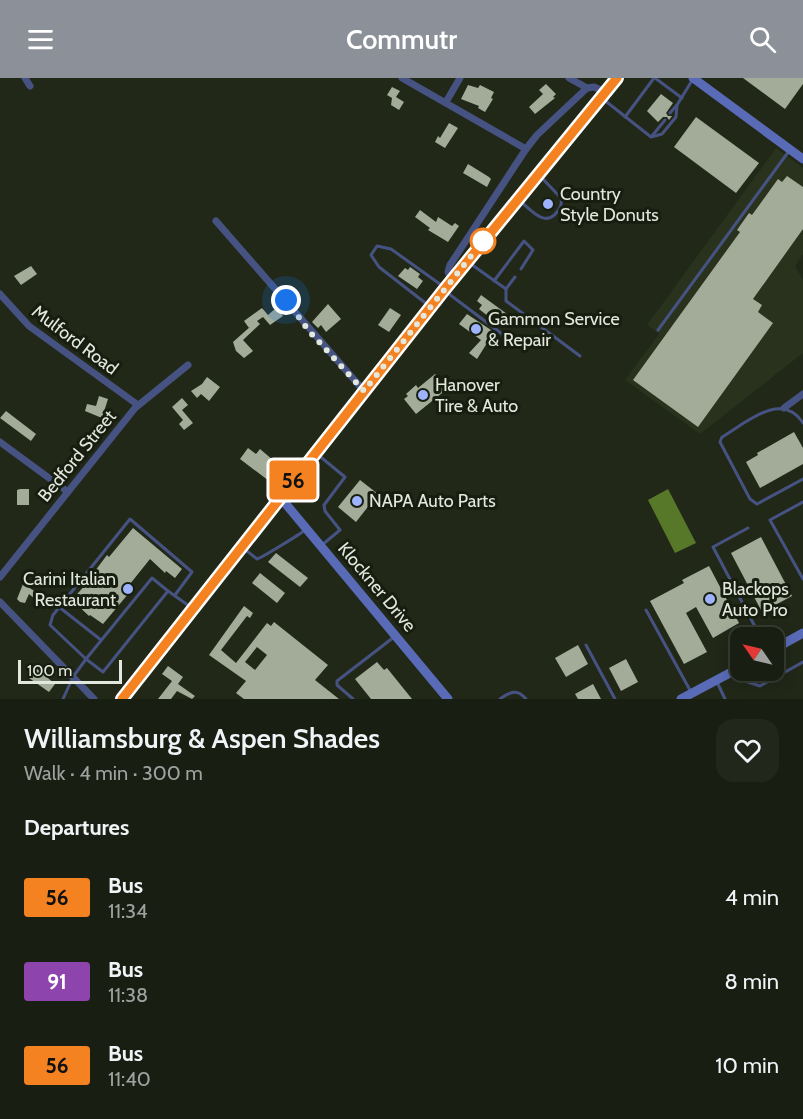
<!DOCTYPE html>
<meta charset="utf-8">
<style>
body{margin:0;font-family:Cabin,sans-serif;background:#22271b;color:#f1f3f6;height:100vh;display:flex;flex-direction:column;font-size:22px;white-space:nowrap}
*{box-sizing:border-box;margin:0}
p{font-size:20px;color:#9fa29f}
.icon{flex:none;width:33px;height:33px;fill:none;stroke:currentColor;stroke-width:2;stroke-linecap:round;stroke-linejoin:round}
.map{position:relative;height:621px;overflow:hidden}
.panel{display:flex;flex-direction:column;background:#191e12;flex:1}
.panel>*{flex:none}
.badge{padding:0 12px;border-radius:4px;font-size:21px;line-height:39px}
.needle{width:39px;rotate:304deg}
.controls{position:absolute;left:730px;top:549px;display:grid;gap:12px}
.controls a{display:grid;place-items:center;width:54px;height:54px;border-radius:12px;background:#191e12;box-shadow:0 3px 15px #0003,0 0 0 2px #373c32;font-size:30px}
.scale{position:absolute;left:18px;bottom:15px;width:104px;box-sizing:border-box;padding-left:6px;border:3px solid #e3e8de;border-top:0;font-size:16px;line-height:21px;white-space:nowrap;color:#e3e8de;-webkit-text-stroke:4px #171e0f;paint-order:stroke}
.you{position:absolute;width:30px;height:30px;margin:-15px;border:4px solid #fff;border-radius:50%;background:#1a73e8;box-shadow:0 0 0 9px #1a73e833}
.map>.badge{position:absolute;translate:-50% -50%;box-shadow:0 0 0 3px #fff}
h2{padding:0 24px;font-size:22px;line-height:54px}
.round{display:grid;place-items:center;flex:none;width:63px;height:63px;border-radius:18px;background:#22271b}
.head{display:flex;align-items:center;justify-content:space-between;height:102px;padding:0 24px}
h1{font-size:28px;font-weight:600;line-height:45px}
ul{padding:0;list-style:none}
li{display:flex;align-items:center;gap:18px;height:84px;padding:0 24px}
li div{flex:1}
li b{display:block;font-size:22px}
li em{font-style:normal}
li .badge{min-width:66px;font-weight:700;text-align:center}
header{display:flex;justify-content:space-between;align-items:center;height:78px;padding:0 24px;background:#8c9099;color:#fff;font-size:27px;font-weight:600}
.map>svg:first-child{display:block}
</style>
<header><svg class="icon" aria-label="menu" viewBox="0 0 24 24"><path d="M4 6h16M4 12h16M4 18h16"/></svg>Commutr<svg class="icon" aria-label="search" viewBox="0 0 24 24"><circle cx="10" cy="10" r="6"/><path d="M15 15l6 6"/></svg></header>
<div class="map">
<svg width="803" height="621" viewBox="0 0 803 621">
<rect width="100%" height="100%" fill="#212818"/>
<path fill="#28321c" d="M776 70 803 90V176L795 188 803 202V275L700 356 625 302 659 256 647 247Z"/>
<path fill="#577829" d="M668 411 696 465 675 475 648 422Z"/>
<g fill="#a2ac98" fill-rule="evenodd">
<path d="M743 0H803V6L785 31Z"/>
<path d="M546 6 556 16 553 19 555 20 535 36 529 29 543 16 539 12Z"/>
<path d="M468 7 478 10 480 7 494 14 491 20 493 21 485 34 478 30 479 28 461 21Z"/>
<path d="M392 9 400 13 396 19 404 24 399 32 391 27 392 20 387 17Z"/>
<path d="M661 16 673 25 666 35 668 38H672L669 42 667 39H663L658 44 647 33Z"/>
<path d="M696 39 759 85 736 115 674 69Z"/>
<path d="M449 45 458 50 445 70 435 64 438 58 440 60Z"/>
<path d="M468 86 489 99 491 101 487 109 463 95Z"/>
<path d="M787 98 803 109V151L753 221 762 227 758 234 773 245 698 349 633 302 740 154 737 152 749 135 752 137 778 101 782 104Z"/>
<path d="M420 132 436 144 438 139 452 148 455 145 459 148 448 164 428 152 430 150 415 139Z"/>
<path d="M31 188 37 196 21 207 14 198Z"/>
<path d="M410 189 420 196 418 199 423 203 417 211 398 198 405 190 408 192Z"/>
<path d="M481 217 507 236 499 247 479 231 482 227 477 223Z"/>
<path d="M328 226 341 241 326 254 321 247 318 250 312 244Z"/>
<path d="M262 230 268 237 276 230 283 238 270 247 263 239 257 243 260 246 243 262 253 273 244 280 236 273 233 264 251 248 249 250 244 243Z"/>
<path d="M390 230 401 237 389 254 378 247Z"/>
<path d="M467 236 494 254 477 281 469 275 481 262 459 246Z"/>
<path d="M435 296 447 311 416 336 404 321 408 318 406 316 416 307 418 310Z"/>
<path d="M207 299 220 309 209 323 201 316 197 320 191 313 202 306Z"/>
<path d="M99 318 108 321 102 340 85 333 87 326 96 328Z"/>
<path d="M182 320 188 327 182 332 193 345 184 352 179 346 183 342 172 329Z"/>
<path d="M6 333 36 356 31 363 0 340Z"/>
<path d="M794 354 803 370V386L760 410 746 384 758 377 757 375Z"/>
<path d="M248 370 256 376 260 371 280 388 269 403 240 381Z"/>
<path d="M360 402 378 416 356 444 338 429Z"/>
<path d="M20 411H29V427H17V412Z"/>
<path d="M133 450 182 491 175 500 166 493 165 495 150 481 130 506 134 509 103 546 90 537 89 538 72 522 86 506 84 504 88 500 89 501 107 477 109 479Z"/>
<path d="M761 459 792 518 762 534 731 475Z"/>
<path d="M276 475 308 500 300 509 268 484Z"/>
<path d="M709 488 739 545 713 560 696 529 686 535 707 574 684 586 650 523 684 505 682 502Z"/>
<path d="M260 495 285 515 277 525 252 505Z"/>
<path d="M23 506 41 517 42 515 48 519 42 527 29 516 25 525 20 524 17 521Z"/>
<path d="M244 528 253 535 250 540 247 538 221 572 236 585 267 545 271 548 274 544 328 587 315 602 339 621H244L236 615 246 603 209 577ZM257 569 267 577 255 592 245 584Z"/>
<path d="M578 567 588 586 566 599 555 580Z"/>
<path d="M626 581 638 604 621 613 609 590Z"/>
<path d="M377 584 384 592 387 590 412 621H371L355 601Z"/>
<path d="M168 588 183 599 178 606 195 618 192 621 177 613 171 621H158L172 603 162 596Z"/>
<path d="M36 590 55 606 49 614 29 600Z"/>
<path d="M593 606 601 621H578L575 616Z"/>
</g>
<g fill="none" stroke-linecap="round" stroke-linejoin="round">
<g stroke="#465382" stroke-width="3">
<path d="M655 0 682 20"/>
<path d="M603 21 651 59 662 56 676 39 677 27 693 1"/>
<path d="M670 35 677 27"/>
<path d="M625 39 654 0"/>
<path d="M652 58 665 42"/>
<path d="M520 123C531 132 545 150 557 134 561 129 562 126 561 120L541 99"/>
<path d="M468 184 506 211 515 199"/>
<path d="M494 203 524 163 533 172 521 191"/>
<path d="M506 211V223L580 278"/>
<path d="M445 213 510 262"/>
<path d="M428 227 379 189 371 177 377 168 391 171 444 209"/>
<path d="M658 252 789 73"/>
<path d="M803 345C781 312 746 345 722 359L720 364 750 421 757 426 803 401"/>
<path d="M317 376 345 399 324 427 325 433 340 452 322 467"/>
<path d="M803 424 770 442 803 501"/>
<path d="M748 450 713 469 761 560"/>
<path d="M243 470 257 481C261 480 299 457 305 452"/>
<path d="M168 513 152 500 86 581 50 547 53 537 130 441 192 494 175 517"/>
<path d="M59 529 101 562"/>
<path d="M646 532 691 614"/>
<path d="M586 567 615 621"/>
<path d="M741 592 748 604 760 608 803 584"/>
<path d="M717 604 725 621"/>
<path d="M63 621 73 599 86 581 103 594 168 513 192 530"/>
<path d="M353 621 337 607V603L394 559"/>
<path d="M500 621C510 614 517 610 526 621"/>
</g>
<g stroke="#465382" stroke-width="7">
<path d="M25 0 30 8"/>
<path d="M402 0 526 71"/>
<path d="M569 0 587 10"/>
<path d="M446 24 460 0"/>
<path d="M216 143 364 313"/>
<path d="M452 202 448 194 450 187 526 71 537 57 587 10 594 9 605 14"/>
<path d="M0 216 29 248 138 327"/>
<path d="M784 330 803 316"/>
<path d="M0 364 68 414"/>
<path d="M0 499 135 330 188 287"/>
<path d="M0 524 94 621"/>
</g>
<g stroke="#596bb6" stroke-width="9">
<path d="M693 0 803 81"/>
<path d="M280 419 448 621"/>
<path d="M774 571 803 555"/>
<path d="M681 621 741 589"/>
</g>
<path stroke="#677edf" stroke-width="10" d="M122 621 444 212 617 0"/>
</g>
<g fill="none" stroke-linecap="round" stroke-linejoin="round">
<g stroke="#fff" stroke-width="14">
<path id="line" d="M122 621 444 212 617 0"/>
</g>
<use href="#line" stroke="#f58220" stroke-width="9"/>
<path stroke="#e3e8de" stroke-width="6" stroke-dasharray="0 10.8" d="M286 222 309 253 364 313 483 163"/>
</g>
<g fill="#9eb3fd" stroke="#171e0f" stroke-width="2">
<circle cx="548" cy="126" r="6"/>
<circle cx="476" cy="251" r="6"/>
<circle cx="423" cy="317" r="6"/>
<circle cx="357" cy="423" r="6"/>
<circle cx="128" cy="511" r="6"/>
<circle cx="710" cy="521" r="6"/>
</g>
<circle fill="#fff" stroke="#f58220" stroke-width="3" cx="483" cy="163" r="12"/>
<g text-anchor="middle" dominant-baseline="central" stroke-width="6" stroke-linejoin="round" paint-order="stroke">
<g font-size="18" fill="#e3e8de" stroke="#171e0f" text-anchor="start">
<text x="560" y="116">Country<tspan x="560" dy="21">Style Donuts</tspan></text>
<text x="488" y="241">Gammon Service<tspan x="488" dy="21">&amp; Repair</tspan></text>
<text x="435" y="307">Hanover<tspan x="435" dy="21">Tire &amp; Auto</tspan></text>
<text x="369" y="423">NAPA Auto Parts</text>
<text x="116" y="501" text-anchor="end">Carini Italian<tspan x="116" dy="21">Restaurant</tspan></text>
<text x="722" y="511">Blackops<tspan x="722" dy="21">Auto Pro</tspan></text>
</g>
<g font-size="18" fill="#e3e8de" stroke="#171e0f">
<text transform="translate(75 262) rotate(37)">Mulford Road</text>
<text transform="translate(77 378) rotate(-51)">Bedford Street</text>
<text transform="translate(377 509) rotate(50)">Klockner Drive</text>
</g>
</g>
</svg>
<div class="controls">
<a><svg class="needle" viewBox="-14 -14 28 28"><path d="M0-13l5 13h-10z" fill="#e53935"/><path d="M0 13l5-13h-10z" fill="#9fa29f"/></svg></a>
</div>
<div class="scale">100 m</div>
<div class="you" style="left:286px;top:222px"></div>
<b class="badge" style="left:293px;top:402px;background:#f58220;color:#111">56</b>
</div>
<section class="panel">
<div class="head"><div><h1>Williamsburg &amp; Aspen Shades</h1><p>Walk · 4 min · 300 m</p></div><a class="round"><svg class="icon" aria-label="heart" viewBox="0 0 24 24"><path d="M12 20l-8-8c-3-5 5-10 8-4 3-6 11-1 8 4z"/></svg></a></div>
<h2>Departures</h2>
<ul>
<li><span class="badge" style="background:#f58220;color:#111">56</span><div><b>Bus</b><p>11:34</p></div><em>4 min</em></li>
<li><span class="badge" style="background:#8e44ad;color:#fff">91</span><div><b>Bus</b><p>11:38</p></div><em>8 min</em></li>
<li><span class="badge" style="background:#f58220;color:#111">56</span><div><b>Bus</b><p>11:40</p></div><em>10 min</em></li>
</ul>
</section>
